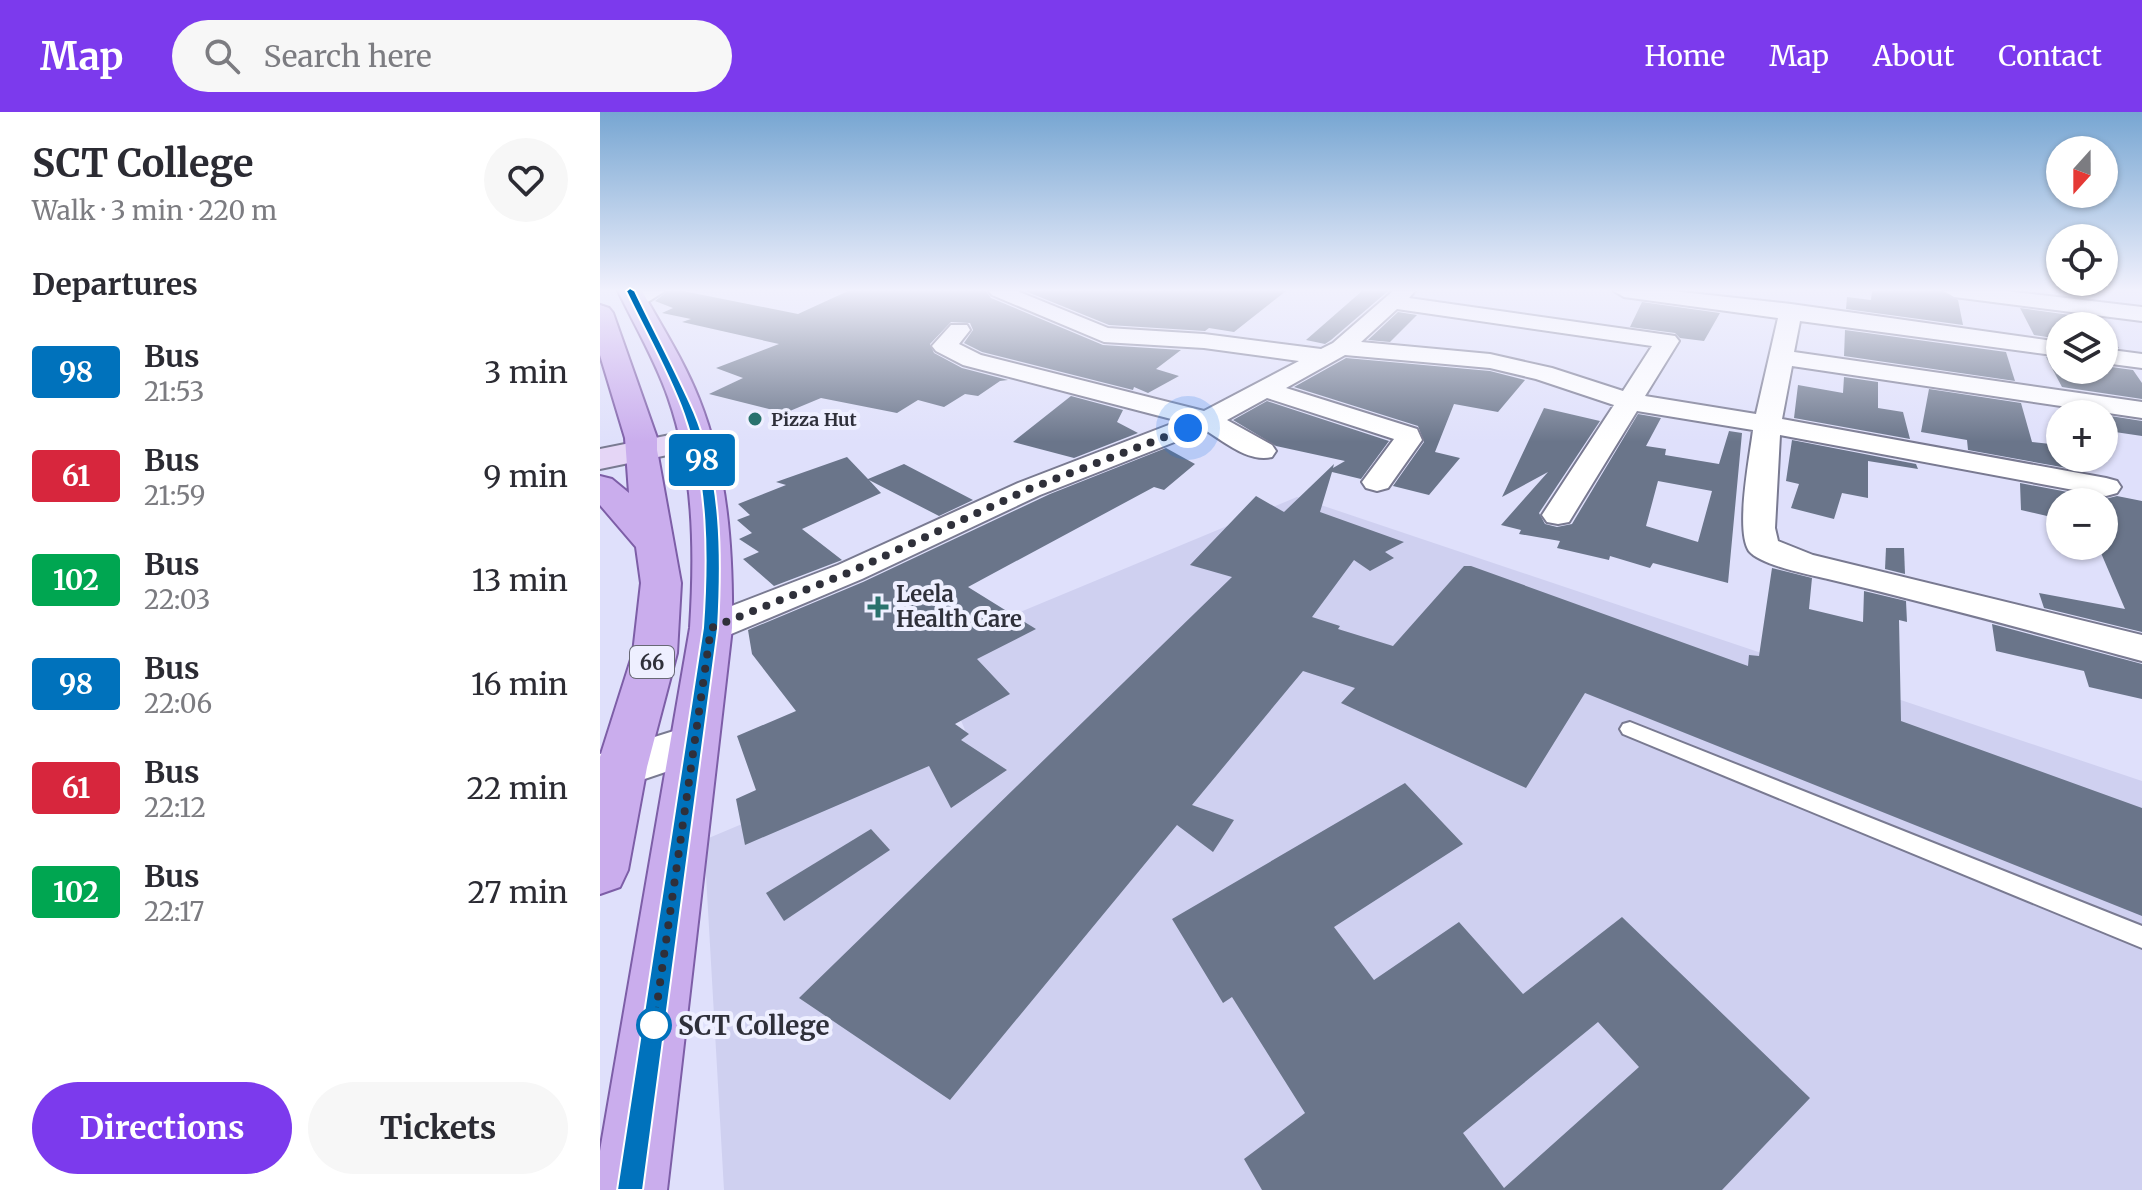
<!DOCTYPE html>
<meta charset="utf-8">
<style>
body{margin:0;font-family:Merriweather,serif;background:#f7f7f7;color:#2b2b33;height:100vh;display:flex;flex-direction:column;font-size:30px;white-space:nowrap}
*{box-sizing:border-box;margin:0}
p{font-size:26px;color:#7c7c81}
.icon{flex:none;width:44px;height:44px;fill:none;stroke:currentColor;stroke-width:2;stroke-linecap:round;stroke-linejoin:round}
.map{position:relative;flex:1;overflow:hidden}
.drawer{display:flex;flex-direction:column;background:#fff;width:600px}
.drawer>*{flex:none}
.badge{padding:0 16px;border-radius:6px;font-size:28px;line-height:52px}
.needle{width:52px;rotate:201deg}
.fabs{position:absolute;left:1446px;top:24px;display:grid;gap:16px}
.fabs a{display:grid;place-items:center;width:72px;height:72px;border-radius:50%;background:#fff;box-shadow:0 2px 6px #0004;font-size:40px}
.you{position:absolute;width:40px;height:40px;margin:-20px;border:6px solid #fff;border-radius:50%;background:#1a73e8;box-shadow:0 0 0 12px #1a73e833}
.map>.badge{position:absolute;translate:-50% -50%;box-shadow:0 0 0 4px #fff}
h2{padding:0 32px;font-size:30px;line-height:72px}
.round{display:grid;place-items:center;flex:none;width:84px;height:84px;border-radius:42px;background:#f7f7f7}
.overview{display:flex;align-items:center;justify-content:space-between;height:136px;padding:0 32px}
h1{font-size:38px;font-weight:700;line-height:60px}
.action{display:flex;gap:16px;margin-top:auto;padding:16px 32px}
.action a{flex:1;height:92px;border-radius:48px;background:#7c3aed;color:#fff;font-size:32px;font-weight:700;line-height:92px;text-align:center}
.action a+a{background:#f7f7f7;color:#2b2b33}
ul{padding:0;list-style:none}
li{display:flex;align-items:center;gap:24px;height:104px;padding:0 32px}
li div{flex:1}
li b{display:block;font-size:30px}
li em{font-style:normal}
li .badge{min-width:88px;font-weight:700;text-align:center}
header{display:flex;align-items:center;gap:48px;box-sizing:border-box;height:112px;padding:0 40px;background:#7c3aed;color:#fff}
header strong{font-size:38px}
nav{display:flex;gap:44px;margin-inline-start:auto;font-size:28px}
.search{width:560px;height:72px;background:#f7f7f7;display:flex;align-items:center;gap:20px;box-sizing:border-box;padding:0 28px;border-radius:44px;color:#7c7c81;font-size:30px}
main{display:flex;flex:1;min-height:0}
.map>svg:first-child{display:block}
</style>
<header>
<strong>Map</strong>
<div class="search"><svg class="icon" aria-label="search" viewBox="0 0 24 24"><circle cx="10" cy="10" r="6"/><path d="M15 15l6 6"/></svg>Search here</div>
<nav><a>Home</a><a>Map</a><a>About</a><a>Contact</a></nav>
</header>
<main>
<section class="drawer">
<div class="overview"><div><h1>SCT College</h1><p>Walk · 3 min · 220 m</p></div><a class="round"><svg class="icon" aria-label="heart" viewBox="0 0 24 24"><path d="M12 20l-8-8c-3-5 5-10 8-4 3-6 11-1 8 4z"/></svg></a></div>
<h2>Departures</h2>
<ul>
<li><span class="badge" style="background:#0072bc;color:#fff">98</span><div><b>Bus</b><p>21:53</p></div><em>3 min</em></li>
<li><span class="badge" style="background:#d7263d;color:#fff">61</span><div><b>Bus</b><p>21:59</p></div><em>9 min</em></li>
<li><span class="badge" style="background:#00a651;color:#fff">102</span><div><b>Bus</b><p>22:03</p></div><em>13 min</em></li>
<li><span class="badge" style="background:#0072bc;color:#fff">98</span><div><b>Bus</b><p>22:06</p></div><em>16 min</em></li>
<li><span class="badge" style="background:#d7263d;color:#fff">61</span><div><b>Bus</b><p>22:12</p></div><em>22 min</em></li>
<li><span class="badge" style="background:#00a651;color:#fff">102</span><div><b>Bus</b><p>22:17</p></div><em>27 min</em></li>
</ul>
<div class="action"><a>Directions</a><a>Tickets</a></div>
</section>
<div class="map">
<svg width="1542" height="1078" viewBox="0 0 1542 1078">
<rect width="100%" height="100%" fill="#dfe0fb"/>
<path fill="#cfd0f0" d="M697 385 1542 669V1078H124L104 728 365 618 331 537Z"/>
<g fill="#6a758a" fill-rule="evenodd">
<path d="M68 179H83L198 202 248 179H386L391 186 503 233 581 238 556 257 579 264 548 281 534 275 533 278 382 240 364 231 373 218 370 211 351 210 330 232 334 241 362 256 408 268 400 269 378 284 365 282 344 295 318 288 297 301 221 286 185 301 109 282 143 266 116 256 179 232 82 210 91 207 62 201 73 196 55 189Z"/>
<path d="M425 179H686L634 220 609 216 605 219 509 213Z"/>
<path d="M762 179H788L731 228 725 232 706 228Z"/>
<path d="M1272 179H1341L1358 188 1363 213 1246 197 1247 185 1271 188Z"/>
<path d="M1042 190 1120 201 1104 229 1080 226 1075 221 1030 215Z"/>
<path d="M1420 196 1499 207 1519 236 1504 234V214H1460V227L1434 223Z"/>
<path d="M798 200 817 203 790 230 768 228Z"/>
<path d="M1245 218 1406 240 1415 269 1244 244Z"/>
<path d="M1446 245 1460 247V258H1504V254L1533 258 1542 271V287L1462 275Z"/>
<path d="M746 246 890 259 925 268 898 300 854 292 835 340 860 346 829 383 793 374 824 330 818 314 694 275Z"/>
<path d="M1244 265 1278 270V296L1303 300 1310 327 1194 306 1198 273 1243 281Z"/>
<path d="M1329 277 1421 291 1432 330 1460 333V346H1470L1478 358 1368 338 1367 328 1321 320Z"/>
<path d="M471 284 523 298 517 310 538 321 474 346 413 330Z"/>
<path d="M667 289 789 329 761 367 732 360 720 400 804 430 785 440 794 446 770 459 754 448 712 505 740 514 738 517 793 534 864 454H871L1148 554 1149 543 1159 544 1172 456 1212 466 1209 497 1263 510 1264 479 1306 489 1307 510 1299 508 1301 609 1542 696V804L985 581 926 676 741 591 755 576 703 559 592 693 634 708 613 740 577 713 350 988 199 886 632 465 590 453 656 384 684 400 734 352 733 356 745 349 676 334 633 308Z"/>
<path d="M944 296 1000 309 939 401 945 412 957 415 972 412 1038 302 1061 306 1046 334 1066 337 1065 343 1119 352 1129 319 1142 321 1128 471 1053 451 1050 456 1010 444 1009 448 957 436 960 429 919 422 921 418 901 413 948 360 902 385ZM1058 369 1112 379 1098 430 1046 414Z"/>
<path d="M1504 303 1542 309V324L1515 320 1512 311 1504 310Z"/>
<path d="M1192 328 1316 352 1318 357 1268 349V386L1242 381 1234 407 1191 396 1199 372 1186 369Z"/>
<path d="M566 336 595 352 564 378 554 375 368 475 436 517 377 547 410 582 355 612 369 622 361 628 407 658 351 696 329 654 145 733 136 687 156 678 137 624 196 599 152 542 148 518 263 470 450 382Z"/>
<path d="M247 345 268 367 304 352 373 388 339 404 269 368 281 381 202 417 242 448 174 474 143 447 159 440 139 427 152 421 137 408 150 403 138 392 186 373 176 370Z"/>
<path d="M1420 371 1505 387 1517 384 1542 389V520L1444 496 1439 481 1525 497 1498 434H1504V390H1460V407L1421 398Z"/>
<path d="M1286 436H1304L1305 462 1285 457Z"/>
<path d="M1392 512 1542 552V587L1489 575 1484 559 1396 539Z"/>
<path d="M805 671 863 732 734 815 774 868 859 810 923 882 1022 805 1210 986 1122 1078H662L644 1047 705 1001 632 885 623 891 572 807ZM998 910 1039 955 904 1076 863 1021Z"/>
<path d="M271 717 290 738 184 809 166 781Z"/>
</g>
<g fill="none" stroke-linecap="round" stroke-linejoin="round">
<g stroke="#797a91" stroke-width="4">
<path id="service" d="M1030 610 1542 814V836L1023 622 1020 617 1023 612Z"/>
</g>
<g stroke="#797a91" stroke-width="4">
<g id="minor">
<path d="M38 179H65L43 193H27L24 188Z"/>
<path d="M389 179H417L508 216 604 222 721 237 733 231 793 179H815L809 186 1075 224 1079 229 1045 284 1156 302 1178 206 1024 185 1014 179H1072L1191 192 1460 230V244L1200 209 1194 240 1542 290V306L1192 254 1182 307 1506 366 1517 369 1521 375 1517 381 1506 384 1180 323 1175 416 1178 429 1213 443 1542 523V549C1438 521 1334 492 1228 467 1210 463 1160 453 1149 439 1135 419 1150 343 1153 318L1037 299 969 410 958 412 947 410 942 403 1014 293 936 267 890 256 745 243 686 276 817 317 822 328 788 376 777 379 766 376 762 370 794 327 667 286 627 308 672 333 676 339 672 345C649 351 625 330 605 318L440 383 262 467 124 525 111 528 98 525 93 516 98 507 238 453 418 371 579 309 363 253 336 239 332 234 351 213H367L370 218 359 232 381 243 604 299 699 249 604 236 504 230 392 183ZM797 197 1052 234 1023 279 952 256 890 242 761 230Z"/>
<path d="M1344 179H1406L1542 195V209L1354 185Z"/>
<path d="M1504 237 1542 242V256L1504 251Z"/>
</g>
</g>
<g stroke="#797a91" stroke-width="4">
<path id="tertiary" d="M93 613 110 619 118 632 110 645 0 682V642Z"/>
</g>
<g stroke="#797a91" stroke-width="4">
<path id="secondary" d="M95 318 106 321 111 328 106 335 0 357V337Z"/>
</g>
<g stroke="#7d5ea7" stroke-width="4">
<g id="primary">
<path d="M18 179H42C62 215 84 249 99 287 128 360 133 438 132 516L67 1078H0V1039L90 516C95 438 94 359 68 285 55 248 35 214 18 179Z"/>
<path d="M0 193 9 196 13 201 57 326V338L81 471 77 541 47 655 28 758 20 775 0 782V645L33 541 41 471 36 435 0 393V364L12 367 29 381 25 326 0 243Z"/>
</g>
</g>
<use href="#service" fill="#fff" fill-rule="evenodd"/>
<use href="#minor" fill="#fff" fill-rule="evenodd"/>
<use href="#tertiary" fill="#fff" fill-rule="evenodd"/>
<use href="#secondary" fill="#e5d6f6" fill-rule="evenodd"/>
<use href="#primary" fill="#caaded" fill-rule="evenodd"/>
</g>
<linearGradient id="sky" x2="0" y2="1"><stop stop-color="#77a6d2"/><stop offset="0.54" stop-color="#f1f1fd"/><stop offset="1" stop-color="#f1f1fd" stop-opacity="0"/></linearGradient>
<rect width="1542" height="330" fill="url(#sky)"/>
<path fill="#0072bc" stroke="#fff" stroke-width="2" d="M30 176 35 179C54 219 76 259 94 300 122 366 122 445 118 516L43 1078H17L103 516C108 445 108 370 84 302 69 260 45 219 26 179Z"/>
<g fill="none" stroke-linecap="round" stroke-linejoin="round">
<path stroke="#2f303a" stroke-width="8" stroke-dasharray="0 14.4" d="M54 913 111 516 250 460 429 377 588 316"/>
</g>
<g fill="#29726d" stroke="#eeefff" stroke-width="3">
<circle cx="155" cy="307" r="8"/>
<path d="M274 483h8v8h8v8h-8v8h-8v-8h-8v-8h8z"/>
</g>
<circle fill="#fff" stroke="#0072bc" stroke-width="4" cx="54" cy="913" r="16"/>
<g text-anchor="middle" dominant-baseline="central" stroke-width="8" stroke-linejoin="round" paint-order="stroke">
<g font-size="18" font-weight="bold" fill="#2f303a" stroke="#eeefff" text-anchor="start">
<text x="171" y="307">Pizza Hut</text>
</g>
<rect fill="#eeefff" stroke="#686975" stroke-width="2" x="30" y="534" width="44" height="32" rx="6"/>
<g font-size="20" font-weight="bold" fill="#2f303a">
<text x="52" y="550">66</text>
</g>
<g font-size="22" font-weight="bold" fill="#2f303a" stroke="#eeefff" text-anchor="start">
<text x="296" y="482">Leela<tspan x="296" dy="25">Health Care</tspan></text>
</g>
<g font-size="26" font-weight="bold" fill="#2f303a" stroke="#eeefff" text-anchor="start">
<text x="78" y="913">SCT College</text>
</g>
</g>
</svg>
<div class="fabs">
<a><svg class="needle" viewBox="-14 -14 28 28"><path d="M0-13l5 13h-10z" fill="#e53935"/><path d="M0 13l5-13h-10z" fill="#7c7c81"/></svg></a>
<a><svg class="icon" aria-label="locate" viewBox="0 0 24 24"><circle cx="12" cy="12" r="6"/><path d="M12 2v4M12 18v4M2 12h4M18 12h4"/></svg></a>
<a><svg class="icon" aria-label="layers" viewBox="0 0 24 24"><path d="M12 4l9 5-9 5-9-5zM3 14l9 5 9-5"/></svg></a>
<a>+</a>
<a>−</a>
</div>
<div class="you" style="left:588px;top:316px"></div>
<b class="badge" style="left:102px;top:348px;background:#0072bc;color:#fff">98</b>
</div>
</main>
